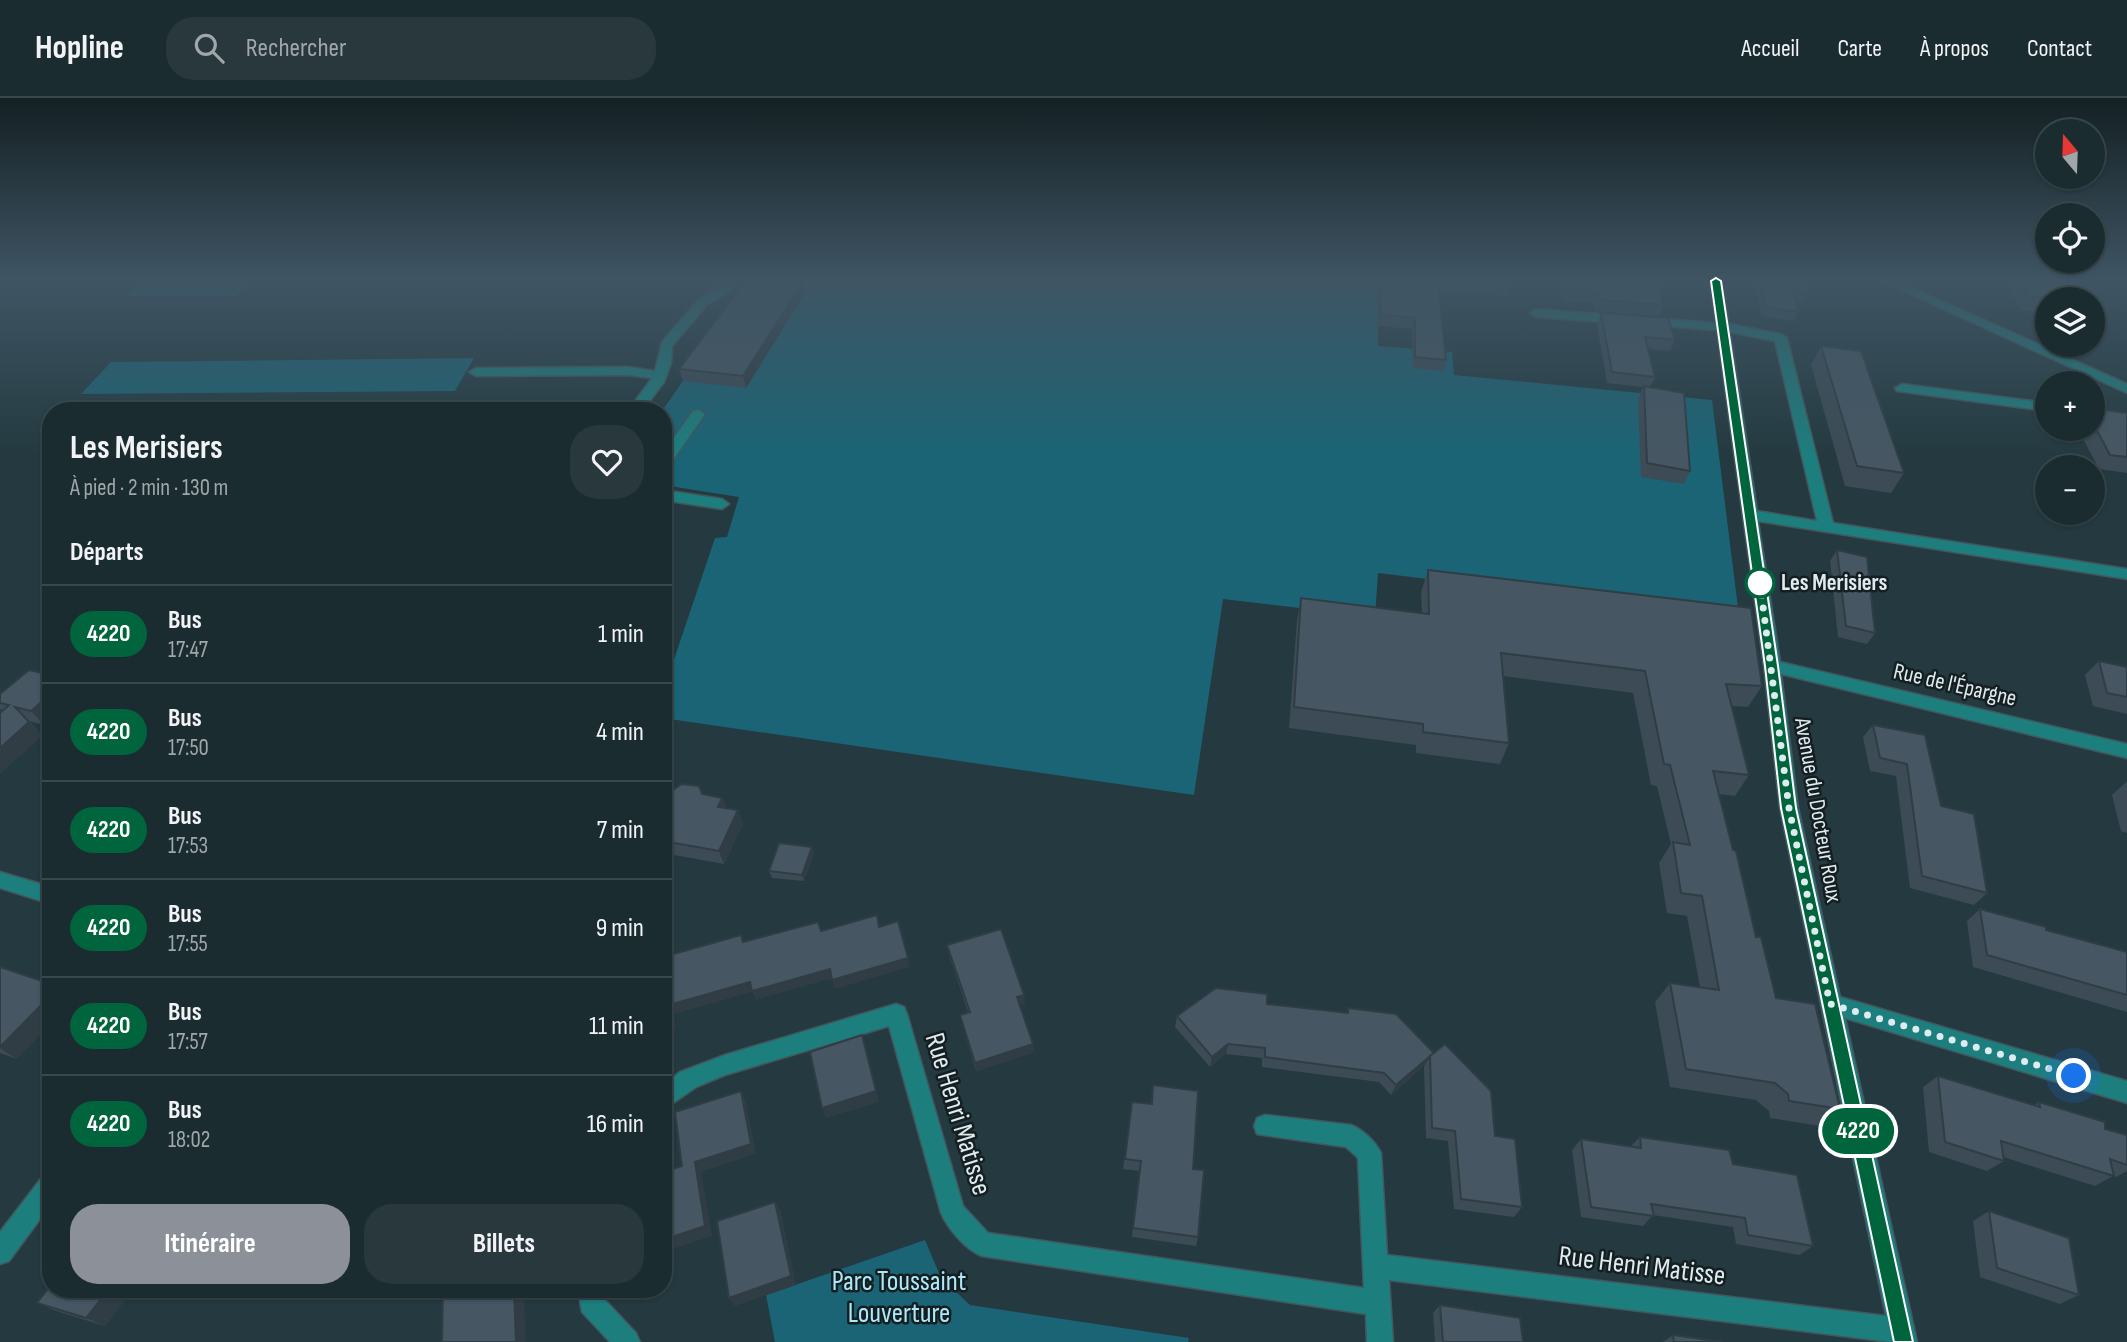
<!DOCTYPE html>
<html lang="fr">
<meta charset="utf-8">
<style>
body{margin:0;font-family:"Sofia Sans Condensed",sans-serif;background:#28383c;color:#f1f3f6;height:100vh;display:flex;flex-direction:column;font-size:26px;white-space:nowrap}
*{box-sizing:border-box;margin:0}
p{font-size:23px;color:#a0a7ab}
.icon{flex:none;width:38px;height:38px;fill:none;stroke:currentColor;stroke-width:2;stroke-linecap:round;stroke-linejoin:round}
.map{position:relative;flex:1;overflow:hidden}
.drawer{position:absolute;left:42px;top:304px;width:630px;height:896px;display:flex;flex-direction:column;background:#1b2c30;border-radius:28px;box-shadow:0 2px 5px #0004,0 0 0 2px #39484c}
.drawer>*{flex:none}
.badge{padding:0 14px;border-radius:23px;font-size:24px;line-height:46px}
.needle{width:46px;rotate:341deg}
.fabs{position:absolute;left:2035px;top:21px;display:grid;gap:14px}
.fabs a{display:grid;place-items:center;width:70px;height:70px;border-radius:50%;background:#1b2c30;box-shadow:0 2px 5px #0004,0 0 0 2px #39484c;font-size:35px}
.you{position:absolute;width:35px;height:35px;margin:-18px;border:5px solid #fff;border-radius:50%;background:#1a73e8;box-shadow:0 0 0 10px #1a73e833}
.map>.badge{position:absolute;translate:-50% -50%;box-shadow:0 0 0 4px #fff}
h2{padding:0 28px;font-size:26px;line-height:63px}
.round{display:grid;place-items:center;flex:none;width:74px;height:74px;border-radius:28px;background:#28383c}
.overview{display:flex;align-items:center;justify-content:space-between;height:119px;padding:0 28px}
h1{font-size:33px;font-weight:700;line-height:52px}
.button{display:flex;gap:14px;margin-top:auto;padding:14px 28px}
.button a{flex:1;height:80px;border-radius:28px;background:#8c9099;color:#fff;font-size:28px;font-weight:700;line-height:80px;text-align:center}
.button a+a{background:#28383c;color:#f1f3f6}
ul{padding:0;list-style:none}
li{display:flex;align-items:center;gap:21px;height:98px;padding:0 28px;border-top:2px solid #39484c}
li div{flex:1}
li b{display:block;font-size:26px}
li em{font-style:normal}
li .badge{min-width:77px;font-weight:700;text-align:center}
header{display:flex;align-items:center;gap:42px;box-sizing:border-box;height:98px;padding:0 35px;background:#1b2c30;border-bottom:2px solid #39484c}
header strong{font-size:33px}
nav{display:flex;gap:38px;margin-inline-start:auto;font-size:24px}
.search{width:490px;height:63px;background:#28383c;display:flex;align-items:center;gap:18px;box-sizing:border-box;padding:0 24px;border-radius:28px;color:#a0a7ab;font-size:26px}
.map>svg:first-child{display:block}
</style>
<header>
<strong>Hopline</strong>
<div class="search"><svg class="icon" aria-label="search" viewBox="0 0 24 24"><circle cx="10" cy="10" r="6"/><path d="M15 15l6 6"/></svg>Rechercher</div>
<nav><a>Accueil</a><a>Carte</a><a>À propos</a><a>Contact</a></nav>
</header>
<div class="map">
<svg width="2127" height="1244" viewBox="0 0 2127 1244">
<rect width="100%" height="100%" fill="#243a40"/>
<g fill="#1b6475">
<path d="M141 183H250L236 198H126Z"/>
<path d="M753 183H1377L1378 248 1452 254 1454 277 1712 302 1739 518 1378 475 1375 519 1223 501 1194 697 663 620V594L715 440 727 439 739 399 663 387 662 313Z"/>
<path d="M474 260 455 293 81 296 111 264Z"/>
<path d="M925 1142 941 1180 970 1207 1189 1240 1188 1244H775L766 1197Z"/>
</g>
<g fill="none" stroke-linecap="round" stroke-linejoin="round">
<g stroke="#42565c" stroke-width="3">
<g id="minor">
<path d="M724 183H736L727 195 707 207 672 248 671 265 664 284 642 313H628L652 280 628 277 476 278 469 274 476 270 628 269 655 273 662 244 699 201 719 189Z"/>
<path d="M1710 183H1722L1729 226 1781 236 1787 240 1833 425 2127 471V481L1758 423 1780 564 2127 646V660L1781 576 1798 710 1840 899 2127 983V1005L1845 920 1917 1244H1891L1389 1182 1393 1244H1367L1366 1216 982 1158C966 1152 948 1131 941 1115L889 928 725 977 696 989 663 1012V987L680 974 725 957 896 906 904 909 907 916 963 1108 988 1135 1364 1190 1358 1060 1346 1049 1257 1036 1254 1028 1257 1020 1265 1017 1351 1027C1363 1032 1375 1043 1381 1055L1387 1157 1886 1218 1780 710 1764 568 1717 232 1536 219 1530 215 1536 211 1716 225ZM1730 234 1775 243 1817 423 1757 413Z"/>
<path d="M1882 183H1897L2127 286V295Z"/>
<path d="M1902 286 2048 305V313L1897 293 1895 290Z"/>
<path d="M698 312 705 316 668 369 663 370V355L693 313Z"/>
<path d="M663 392 722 401 729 406 722 411 663 402Z"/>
<path d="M0 774 51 789V806L0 790Z"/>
<path d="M51 1074V1106L9 1163 0 1166V1134L43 1078Z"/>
<path d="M578 1192H602L603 1200 636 1235 640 1244H610L582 1214Z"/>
</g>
</g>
<use href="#minor" fill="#1d7e7e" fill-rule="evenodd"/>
</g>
<g fill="#3c4b55">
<path d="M1378 183H1510L1511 187 1508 198 1439 193 1446 262 1443 273 1413 270 1412 231 1378 228Z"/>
<path d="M1558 183H1657L1664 207 1659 218 1595 213 1593 205 1564 203Z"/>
<path d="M1754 183H1806L1809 195 1804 204 1796 203 1798 214 1794 223 1761 218Z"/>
<path d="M2006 183H2077L2087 201H2048V215L2020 212Z"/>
<path d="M802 185 804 197 746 290 683 283 679 271Z"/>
<path d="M1601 215 1675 242 1670 253 1648 251 1655 279 1650 289 1690 373 1684 386 1641 379 1638 302 1643 289 1607 285 1597 226Z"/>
<path d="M1821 248 1904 375 1891 395 1845 388 1811 267Z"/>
<path d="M2093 310 2127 315V375L2099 371 2078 331H2093Z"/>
<path d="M1837 452 1875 535 1867 546 1838 539 1830 463Z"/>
<path d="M1428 472 1762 588 1748 609 1731 608 1749 677 1735 698 1719 696 1756 839 1776 900 1840 1011 1820 1028 1770 1020 1769 1013 1756 1002 1670 989 1655 904 1670 885 1700 889 1687 818 1667 815 1659 765 1671 746 1657 688 1651 687 1633 595 1503 578 1509 645 1500 666 1416 655V647L1289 630 1297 522 1301 500 1422 515 1421 494Z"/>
<path d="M2099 563 2127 569V616L2093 608 2085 577Z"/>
<path d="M29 572 44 627 29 623 42 638 0 611V596Z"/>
<path d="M1873 627 1925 637 1941 708 1987 795 1974 807 1910 790 1896 678 1870 673 1863 639Z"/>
<path d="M2126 684H2127V735L2121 733 2112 697Z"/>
<path d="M663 691 722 700 726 710 738 712 743 726 724 766 663 755Z"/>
<path d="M814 755 804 783 772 780 769 773Z"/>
<path d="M1980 811 2046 832 2127 854V914L1973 869 1967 823Z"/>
<path d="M947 847 1025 906 1020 907 1033 946 1034 954 976 973 962 925 960 917 968 914 949 856Z"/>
<path d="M0 869 17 961 0 955Z"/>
<path d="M1267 906 1346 915 1348 910 1396 916 1495 1038 1522 1109 1514 1119 1454 1111 1448 1043 1426 1040 1424 969 1425 967 1391 997 1379 984 1262 969V960L1226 956 1210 969 1175 929 1177 918Z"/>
<path d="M1938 978 2034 1007 2039 1004 2105 1031 2127 1037V1073L2116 1079 2113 1078 2095 1088 2003 1059 2004 1063 1987 1073 1929 1054 1923 989Z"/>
<path d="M1153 987 1193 1071 1198 1139 1196 1148 1132 1139 1140 1073 1123 1071 1132 1004 1151 1006Z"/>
<path d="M1640 1039 1733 1066 1813 1148 1800 1157 1736 1146 1733 1129 1653 1117 1643 1128 1581 1119 1572 1052 1581 1041 1631 1048Z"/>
<path d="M1989 1113 2079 1197 2060 1206 1980 1179 1973 1123Z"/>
<path d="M51 1192H132L105 1228 56 1213 37 1205Z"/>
<path d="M1440 1207 1523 1244H1435L1433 1215Z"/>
<path d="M1673 1237 1723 1244H1663Z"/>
</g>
<g fill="#313d45">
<path d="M802 185 804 197 746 290 743 278Z"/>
<path d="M51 596V621L44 627 31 613Z"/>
<path d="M15 609 42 638 0 676V650Z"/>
<path d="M722 700 727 713 718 709Z"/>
<path d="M738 712 743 726 724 766 719 753Z"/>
<path d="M812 749 814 755 804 783 802 777Z"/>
<path d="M908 860 910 869 835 891 832 882Z"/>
<path d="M830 871 833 880 756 902 752 894 674 916 676 930 667 941 663 942V932L669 907 750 884Z"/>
<path d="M51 897V926L17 961 0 950Z"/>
<path d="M1024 897 1025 906 1018 908 1017 899Z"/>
<path d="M1033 946 1034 954 976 973 975 965Z"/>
<path d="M1228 946 1226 956 1210 969 1212 959Z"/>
<path d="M866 949 879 1004 826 1020 822 1010Z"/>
<path d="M1430 958 1425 967 1391 997 1396 987Z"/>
<path d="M741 993 746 1004 756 1056 701 1074 712 1138 663 1154V1142L695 1064Z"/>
<path d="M775 1104 781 1114 796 1187 735 1208 729 1200Z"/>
<path d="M108 1192H132L105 1228 86 1220Z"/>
<path d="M514 1192H524L526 1244H516Z"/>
</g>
<g fill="#465763" stroke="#313d45" stroke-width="2">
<path d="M746 183 802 185 743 278 679 271Z"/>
<path d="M1380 183H1438L1446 262 1415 259V220L1381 217Z"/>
<path d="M1449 183H1510L1511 187Z"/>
<path d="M1565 183H1657L1664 207 1599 202 1597 194 1567 191Z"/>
<path d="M1760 183H1806L1809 195 1794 193 1798 214 1766 209Z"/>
<path d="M2021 183H2077L2087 201H2053L2028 198Z"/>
<path d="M1601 215 1668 220 1675 242 1645 239 1655 279 1612 274Z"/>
<path d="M1821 248 1861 253 1904 375 1857 368Z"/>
<path d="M1644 288 1684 295 1690 373 1647 365Z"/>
<path d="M2093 310 2127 315V359L2110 357 2093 325Z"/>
<path d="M1837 452 1867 459 1875 535 1846 528Z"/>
<path d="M1428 472 1751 510 1762 588 1726 586 1749 677 1713 673 1733 752 1736 753 1756 839H1761L1776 900 1815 906 1840 1011 1789 1003 1788 996 1775 985 1686 971 1670 885 1719 892 1702 798 1681 795 1673 744 1690 747 1670 667 1664 666 1645 573 1501 555 1509 645 1423 634V626L1294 609 1301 500 1429 516Z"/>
<path d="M2099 563 2127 569V599L2107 595Z"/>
<path d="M29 572 51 577V596L31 613 15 609 29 624 0 650V615L9 607 0 605V596Z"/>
<path d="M1873 627 1925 637 1941 708 1974 716 1987 795 1922 778 1907 666 1880 660Z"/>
<path d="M682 686 699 688 702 696 722 700 718 709 738 712 719 753 663 743V691L673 692Z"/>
<path d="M779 745 812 749 802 777 769 773Z"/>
<path d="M1980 811 2046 829V832L2127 854V897L1987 857Z"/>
<path d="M877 817 879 829 898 823 908 860 832 882 830 871 752 893 750 884 669 907 671 921 663 932V877H665L663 859 741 837 743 844 818 824 821 833Z"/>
<path d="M1001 831 1024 897 1017 899 1033 946 975 965 960 917 970 914 947 847Z"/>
<path d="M0 869 51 886V897L0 949Z"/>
<path d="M1216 890 1267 896V906L1348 915V910L1396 916 1434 955 1396 987 1384 975 1265 959V950L1228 946 1212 959 1177 918Z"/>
<path d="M862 937 876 993 822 1010 810 954Z"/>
<path d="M1445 946 1491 993 1495 1038 1515 1041 1522 1109 1461 1101 1455 1033 1432 1030 1430 958Z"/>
<path d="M1938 978 2040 1009 2039 1004 2105 1024V1031L2127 1037V1067L2110 1061 2114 1078 2001 1043 2004 1063 1945 1044Z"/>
<path d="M1153 987 1198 993 1193 1071 1204 1072 1198 1139 1133 1130 1141 1063 1125 1061 1132 1004 1152 1006Z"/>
<path d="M741 993 751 1046 695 1064 705 1128 663 1142V1074L682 1068 675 1014Z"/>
<path d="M1640 1039 1729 1052 1733 1066 1797 1077 1813 1148 1748 1137 1745 1120 1651 1106 1654 1118 1591 1109 1581 1041 1641 1050Z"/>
<path d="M775 1104 791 1178 729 1200 717 1123Z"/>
<path d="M1989 1113 2069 1140 2079 1197 1997 1170Z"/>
<path d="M51 1187V1192H108L86 1220 37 1205Z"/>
<path d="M443 1192H514L516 1244H442Z"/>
<path d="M1440 1207 1520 1220 1523 1244H1443Z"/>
<path d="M1673 1237 1723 1244H1674Z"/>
</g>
<linearGradient id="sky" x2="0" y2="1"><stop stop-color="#142023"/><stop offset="0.51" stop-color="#3f5564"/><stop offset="1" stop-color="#3f5564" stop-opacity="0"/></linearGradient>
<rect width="2127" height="357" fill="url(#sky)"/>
<path fill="#00643c" stroke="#fff" stroke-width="2" d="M1716 180 1721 183 1778 568 1796 710 1913 1244H1894L1781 710 1765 568 1711 183Z"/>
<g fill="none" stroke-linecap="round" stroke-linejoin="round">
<path stroke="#deebef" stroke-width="7" stroke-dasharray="0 12.6" d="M1760 485 1789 710 1830 906 2074 978"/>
</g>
<circle fill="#fff" stroke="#00643c" stroke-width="3.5" cx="1760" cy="485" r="14"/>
<g text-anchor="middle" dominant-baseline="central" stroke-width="5" stroke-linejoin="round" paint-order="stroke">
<g font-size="23" font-weight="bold" fill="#deebef" stroke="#151f22" text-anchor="start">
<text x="1781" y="485">Les Merisiers</text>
</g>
<g font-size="23" fill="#deebef" stroke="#151f22">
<text transform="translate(1955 587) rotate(13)">Rue de l'Épargne</text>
<text transform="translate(1818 712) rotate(80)">Avenue du Docteur Roux</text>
</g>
<g font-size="28" fill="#deebef" stroke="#151f22">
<text transform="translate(958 1016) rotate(73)">Rue Henri Matisse</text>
<text transform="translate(1642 1168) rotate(7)">Rue Henri Matisse</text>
</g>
<g font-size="28" fill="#ade8f9" stroke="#151f22">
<text x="899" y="1183">Parc Toussaint<tspan x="899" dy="32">Louverture</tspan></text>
</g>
</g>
</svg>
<div class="fabs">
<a><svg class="needle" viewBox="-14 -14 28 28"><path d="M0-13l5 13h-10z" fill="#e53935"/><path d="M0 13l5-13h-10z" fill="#a0a7ab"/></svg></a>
<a><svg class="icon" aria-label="locate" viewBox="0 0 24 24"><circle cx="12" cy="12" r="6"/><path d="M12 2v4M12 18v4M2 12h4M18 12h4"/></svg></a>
<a><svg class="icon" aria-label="layers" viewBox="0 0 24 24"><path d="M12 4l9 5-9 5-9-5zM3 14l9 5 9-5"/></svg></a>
<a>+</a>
<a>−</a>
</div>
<div class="you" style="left:2074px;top:978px"></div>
<b class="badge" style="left:1858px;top:1033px;background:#00643c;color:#fff">4220</b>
<section class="drawer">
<div class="overview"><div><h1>Les Merisiers</h1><p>À pied · 2 min · 130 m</p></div><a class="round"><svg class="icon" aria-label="heart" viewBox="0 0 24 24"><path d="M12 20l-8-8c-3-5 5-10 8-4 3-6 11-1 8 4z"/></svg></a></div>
<h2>Départs</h2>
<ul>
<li><span class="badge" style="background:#00643c;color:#fff">4220</span><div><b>Bus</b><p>17:47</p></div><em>1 min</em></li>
<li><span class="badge" style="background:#00643c;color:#fff">4220</span><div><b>Bus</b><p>17:50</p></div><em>4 min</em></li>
<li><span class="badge" style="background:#00643c;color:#fff">4220</span><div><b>Bus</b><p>17:53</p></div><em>7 min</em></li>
<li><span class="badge" style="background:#00643c;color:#fff">4220</span><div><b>Bus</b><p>17:55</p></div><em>9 min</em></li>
<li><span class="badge" style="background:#00643c;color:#fff">4220</span><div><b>Bus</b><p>17:57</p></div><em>11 min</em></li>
<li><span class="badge" style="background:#00643c;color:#fff">4220</span><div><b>Bus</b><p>18:02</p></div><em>16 min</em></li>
</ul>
<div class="button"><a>Itinéraire</a><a>Billets</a></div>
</section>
</div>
